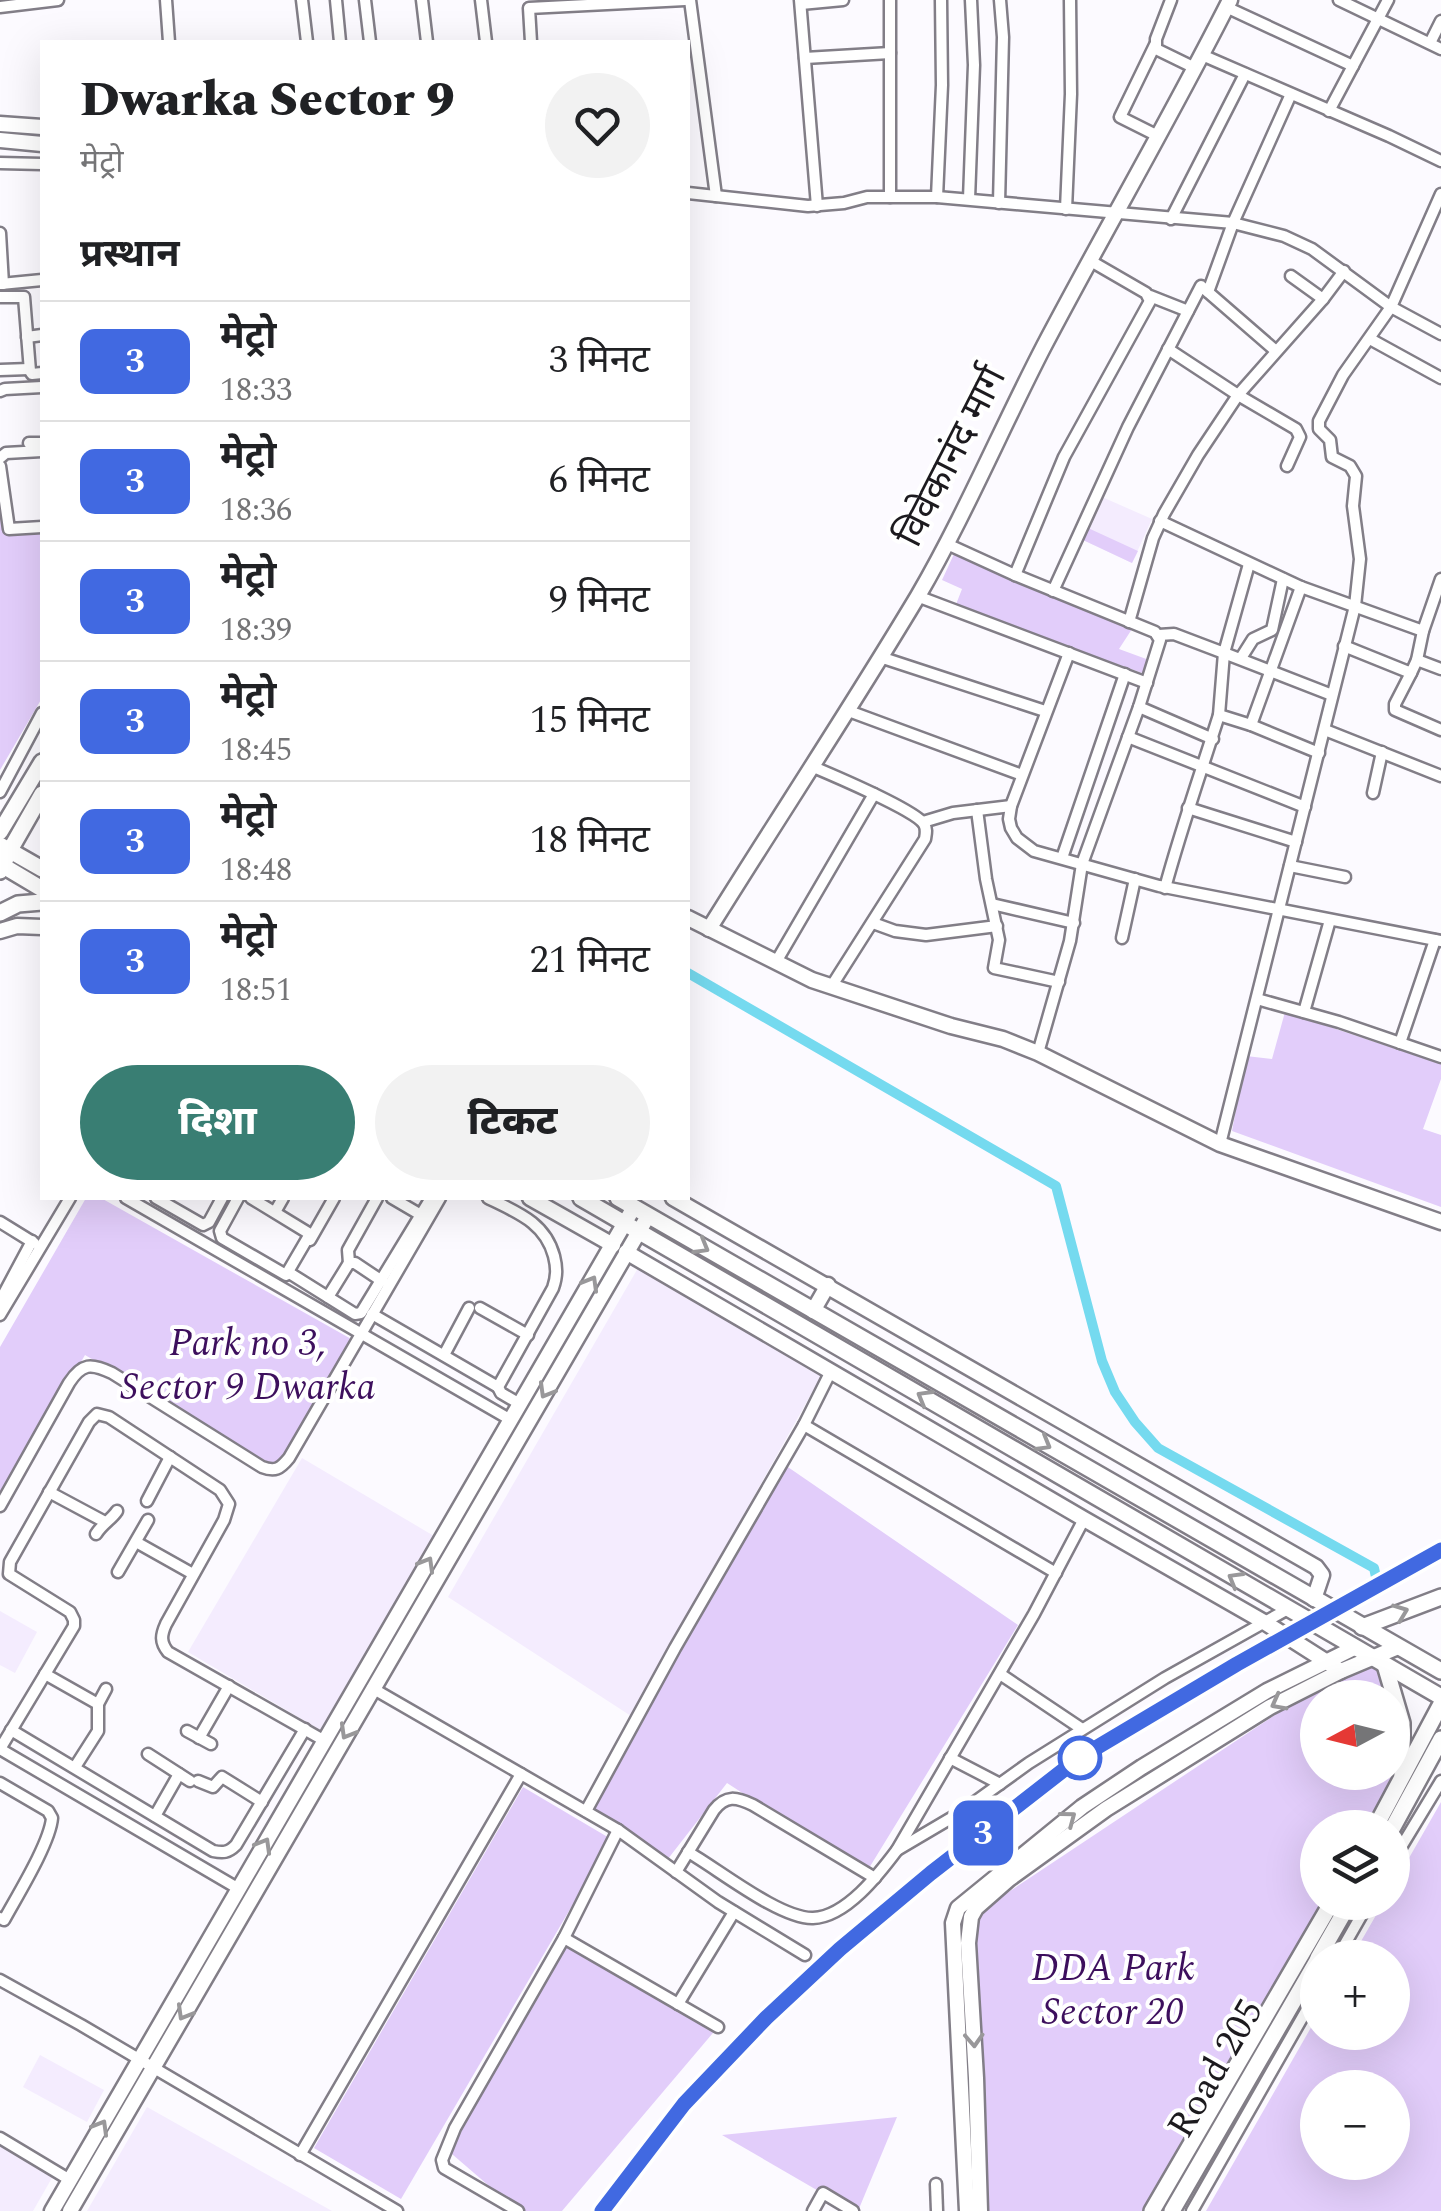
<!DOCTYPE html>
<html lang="hi">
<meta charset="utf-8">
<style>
body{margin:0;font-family:Spectral,"Noto Sans Devanagari",serif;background:#f2f2f2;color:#202124;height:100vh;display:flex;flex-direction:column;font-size:38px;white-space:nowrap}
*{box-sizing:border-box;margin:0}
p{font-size:32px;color:#757577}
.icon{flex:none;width:55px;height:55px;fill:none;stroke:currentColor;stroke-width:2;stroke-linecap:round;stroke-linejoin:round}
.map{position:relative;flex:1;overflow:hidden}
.side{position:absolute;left:40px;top:40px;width:650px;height:1160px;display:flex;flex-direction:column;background:#fff;border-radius:0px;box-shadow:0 10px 40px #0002}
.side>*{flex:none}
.badge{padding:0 20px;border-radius:15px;font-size:35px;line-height:65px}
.needle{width:65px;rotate:263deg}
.controls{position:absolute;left:1300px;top:1680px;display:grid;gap:20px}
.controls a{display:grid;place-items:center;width:110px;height:110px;border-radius:50%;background:#fff;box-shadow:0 10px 40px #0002;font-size:50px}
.map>.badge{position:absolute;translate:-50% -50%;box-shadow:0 0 0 5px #fff}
h2{padding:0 40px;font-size:38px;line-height:90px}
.round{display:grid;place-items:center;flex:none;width:105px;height:105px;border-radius:52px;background:#f2f2f2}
.summary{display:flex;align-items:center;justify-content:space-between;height:170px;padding:0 40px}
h1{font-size:48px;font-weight:800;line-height:75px}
.primary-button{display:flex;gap:20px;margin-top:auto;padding:20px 40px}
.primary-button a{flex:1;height:115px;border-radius:60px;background:#397e73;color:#fff;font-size:40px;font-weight:800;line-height:115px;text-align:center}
.primary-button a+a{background:#f2f2f2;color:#202124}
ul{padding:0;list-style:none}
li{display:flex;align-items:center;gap:30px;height:120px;padding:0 40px;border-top:2px solid #e0e0e0}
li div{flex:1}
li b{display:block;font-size:38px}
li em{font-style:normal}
li .badge{min-width:110px;font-weight:700;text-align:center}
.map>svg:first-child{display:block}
</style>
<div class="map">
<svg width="1441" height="2211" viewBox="0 0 1441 2211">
<rect width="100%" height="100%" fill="#fcfaff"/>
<g fill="#f4ecfe">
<path d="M1102 497 1152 519 1132 563 1083 540Z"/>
<path d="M638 1268 824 1371 631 1716 448 1597Z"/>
<path d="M302 1458 434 1536 320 1730 188 1652Z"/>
<path d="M0 1611 37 1632 15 1673 0 1665Z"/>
<path d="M40 2055 104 2090 87 2122 23 2087Z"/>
<path d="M147 2107 332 2211H87Z"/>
<path d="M0 2145 53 2176 33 2211H0Z"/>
</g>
<g fill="#e2cdfa" fill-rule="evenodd">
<path d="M0 484 5 530 42 531V698L0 770Z"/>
<path d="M1088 528 1138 551 1132 563 1083 540Z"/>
<path d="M954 554 1132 629 1119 649 1149 660 1145 674 955 607 962 589 942 580Z"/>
<path d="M1285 1012 1441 1064V1079L1423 1129 1441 1135V1207L1232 1131 1246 1056 1272 1059Z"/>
<path d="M86 1198H101L353 1340 281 1470 85 1355 0 1501V1347Z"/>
<path d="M782 1463 1018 1625 866 1873 727 1783 664 1864 586 1811Z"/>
<path d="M1374 1658 1393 1690 1402 1779 1373 1827 1318 1828V1902L1328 1903 1142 2211H981L971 1917 1341 1671ZM1318 1698H1392V1772H1318Z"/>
<path d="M523 1787 611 1839 401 2199 314 2148Z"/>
<path d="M1441 1802V2211H1206L1317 2017 1318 2032H1392V1958L1352 1957 1383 1903 1392 1902 1393 1886ZM1318 2088H1392V2162H1318Z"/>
<path d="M564 1938 718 2027 562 2211H518L445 2148Z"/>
<path d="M897 2117 858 2211H853L722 2135Z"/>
</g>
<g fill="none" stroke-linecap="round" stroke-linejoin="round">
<path stroke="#75daef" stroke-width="10" d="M688 973 1056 1186 1102 1361 1115 1392 1135 1422 1158 1448 1374 1568 1376 1577"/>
<g stroke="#827e87" stroke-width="15">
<g id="minor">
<path d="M166 0 169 42"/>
<path d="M302 0 307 42"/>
<path d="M336 0 340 42"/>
<path d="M365 0 370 42"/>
<path d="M422 0 427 42"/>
<path d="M481 0 486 42"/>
<path d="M690 0 716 196"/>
<path d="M800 0 817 206"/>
<path d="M1171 0 1156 39V49L1195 68"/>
<path d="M1339 0 1441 49"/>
<path d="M801 4 843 0"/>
<path d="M0 7 58 0"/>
<path d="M1226 7 1353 66"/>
<path d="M531 42 529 8 685 0"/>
<path d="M1430 43 1441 21"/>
<path d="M1155 45 1120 117 1158 136"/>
<path d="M1202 55 1389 136 1441 161"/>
<path d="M805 58 890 53"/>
<path d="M1329 111 1388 0"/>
<path d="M0 163 42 164"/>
<path d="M688 193 808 206 844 203 867 197H937L1233 223 1284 236 1312 249 1391 307 1441 334"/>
<path d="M890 197V0"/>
<path d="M937 197 942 85 941 0"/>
<path d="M969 199 974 65 971 0"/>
<path d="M999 203 1003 37 1000 0"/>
<path d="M1066 209 1071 94 1070 0"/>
<path d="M1171 219 1245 74"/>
<path d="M0 233 3 284"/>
<path d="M1291 276 1323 299"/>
<path d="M1 284 42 280"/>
<path d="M1208 292 1233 223 1291 94"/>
<path d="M1150 296 1188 311"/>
<path d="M0 297H24L30 371 32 374 42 373"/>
<path d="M27 337 42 335"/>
<path d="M1370 339 1441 378"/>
<path d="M1168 349 1238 395 1296 429 1300 437 1287 466"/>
<path d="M0 370 29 369"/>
<path d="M0 391 5 389 42 387"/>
<path d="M29 443H42"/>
<path d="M0 458 6 453 42 451"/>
<path d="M0 466 9 529 42 527"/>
<path d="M1160 521 1301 587 1423 631 1441 579"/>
<path d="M947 544 1015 575 1155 632 1160 640 1139 707 1082 864 1070 941 1038 1053"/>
<path d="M1015 575 1064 457 1150 301 1146 293 1089 260"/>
<path d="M1053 591 1128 427 1201 286 1276 351"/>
<path d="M917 596 1147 683"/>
<path d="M1129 622 1153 538 1164 514 1198 455 1238 395 1323 299 1344 271"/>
<path d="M1159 635 1174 634 1224 653 1249 564"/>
<path d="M1344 646 1411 673 1417 660 1441 669"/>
<path d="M1069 653 1011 806 1009 819 1011 828 1017 838 1034 851 1159 886 1441 941"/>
<path d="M880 657 1045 711"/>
<path d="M1241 658 1253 639 1272 630 1283 579"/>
<path d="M1417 660 1423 631"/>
<path d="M1411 673 1395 704V710L1441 730"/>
<path d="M1139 707 1213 739"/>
<path d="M846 710 1022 775"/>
<path d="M1251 725 1301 587"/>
<path d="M1325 730 1441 776"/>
<path d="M1128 737 1305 807"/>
<path d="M1319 753 1251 725 1219 715 1224 653 1332 695"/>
<path d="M811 766C830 774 915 810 924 824 927 829 926 833 925 839L831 987"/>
<path d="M0 792 42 713"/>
<path d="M1373 793 1382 752"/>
<path d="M1188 808 1296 842"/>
<path d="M977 810 986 879 999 940 994 968 1059 982"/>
<path d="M923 822 953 813 1011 806"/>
<path d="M1062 858 1125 674"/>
<path d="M1290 866 1345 877"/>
<path d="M1165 888C1181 829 1201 772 1219 715"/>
<path d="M992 904 1074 923"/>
<path d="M873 923 895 931 926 935 997 926"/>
<path d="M1122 938 1135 879"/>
<path d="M776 962 874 794"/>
<path d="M1257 999 1339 1022 1441 1057"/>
<path d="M1304 1012 1330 920"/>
<path d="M1400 1043 1435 940"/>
<path d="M1220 1144 1355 606 1360 559 1353 506 1356 476 1350 466 1332 457 1330 440 1319 429V421L1343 375 1391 307 1441 194"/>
<path d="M126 1198 511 1420"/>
<path d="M156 1198 203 1225 209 1222 222 1198"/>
<path d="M238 1198 220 1231 222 1238 286 1275 310 1234 251 1198"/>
<path d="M392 1198 421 1215"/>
<path d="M488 1198C516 1212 545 1222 554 1256 557 1268 557 1276 553 1288L498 1387 501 1393 520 1404"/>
<path d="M275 1212 283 1198"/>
<path d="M0 1222 34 1243"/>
<path d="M310 1240 334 1198"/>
<path d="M349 1263 348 1250 377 1198"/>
<path d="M291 1274 355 1314 361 1313 431 1198"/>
<path d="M328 1297 349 1263H355L382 1281"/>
<path d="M0 1301 32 1241"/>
<path d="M480 1308 528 1335"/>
<path d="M372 1314 498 1387"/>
<path d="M0 1315 70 1198"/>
<path d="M444 1355 469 1308"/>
<path d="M804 1425 1056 1573"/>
<path d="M49 1492 105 1522"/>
<path d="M147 1501 170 1457"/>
<path d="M0 1506 69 1383C82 1363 91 1363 112 1373L262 1467C275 1472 280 1469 289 1458L440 1198"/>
<path d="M96 1534C103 1523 111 1520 117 1511"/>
<path d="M136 1542 193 1574"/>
<path d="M118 1572 148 1520"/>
<path d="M45 1674 98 1704"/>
<path d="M1000 1674 1082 1729"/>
<path d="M372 1688 618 1830 718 1902 805 1955"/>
<path d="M11 1730 213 1851C223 1853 228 1853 236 1845L305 1729"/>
<path d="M187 1731 211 1744"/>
<path d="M199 1738 229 1686"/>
<path d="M0 1749 74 1626V1620L70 1612 9 1574 10 1562 89 1422 97 1414 109 1417 220 1490 229 1504 224 1520 166 1624C161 1635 160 1642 168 1652L325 1741"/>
<path d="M0 1749 239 1889"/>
<path d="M148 1754 190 1781"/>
<path d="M950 1758 1000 1784"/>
<path d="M75 1767 98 1731V1704L106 1689"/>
<path d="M198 1781 213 1787 222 1777 262 1802"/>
<path d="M0 1783 48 1811 52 1818C50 1843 17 1896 4 1920L0 1918"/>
<path d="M586 1811 675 1648 804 1425 831 1371"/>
<path d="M155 1816 179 1774"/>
<path d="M897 1850 958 1814 1029 1763 1165 1678 1288 1609"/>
<path d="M688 1852C718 1869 780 1919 813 1918 846 1917 879 1874 897 1850L1034 1614 1084 1519"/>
<path d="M1392 1862 1441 1781"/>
<path d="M676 1872 714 1810C726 1795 736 1797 753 1805L875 1878"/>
<path d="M564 1938 718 2027"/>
<path d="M1337 1958 1369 1902"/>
<path d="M0 1980 81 2025 397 2211"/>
<path d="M678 2004 734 1912"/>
<path d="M0 2138 70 2180"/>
<path d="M300 2155 521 1774"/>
<path d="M936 2184 937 2211"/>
<path d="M518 2211 444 2168 442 2160 455 2128 564 1938 618 1830"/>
<path d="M813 2211 823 2193 853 2211"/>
<path d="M1192 2211 1318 1990"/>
</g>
</g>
<g stroke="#827e87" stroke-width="19">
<g id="tertiary">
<path d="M0 124 42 127"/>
<path d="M0 140 42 144"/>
<path d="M688 918 812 980 951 1026 1003 1039 1038 1053 1220 1144 1441 1222"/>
<path d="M709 929C778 818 851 708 918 596 965 515 1001 429 1044 346 1105 230 1171 117 1230 0"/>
<path d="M0 931 17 926 42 927"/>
<path d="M530 1198 613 1245"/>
<path d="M673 1198 1316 1567 1322 1575 1314 1599"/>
<path d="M626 1252 1084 1519 1264 1622 1341 1671"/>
<path d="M813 1311 828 1285"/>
<path d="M52 2211 634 1207"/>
<path d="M70 2211 648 1216"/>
<path d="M967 2211 953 1923 958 1908 1082 1807 1142 1767 1267 1691 1354 1648"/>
<path d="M980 2211 976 2078 968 1943 971 1917 976 1908 1009 1879 1106 1809 1270 1707 1341 1671 1398 1647"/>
</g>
</g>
<g stroke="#827e87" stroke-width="20">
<g id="secondary">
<path d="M0 832 42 762"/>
<path d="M0 845 42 869"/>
<path d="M0 864 42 889"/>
<path d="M0 871 10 850 42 794"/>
<path d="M0 913 18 904 42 902"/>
<path d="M581 1198 1441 1697"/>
<path d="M618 1198 1441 1671"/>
<path d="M1362 1627 1441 1597"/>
<path d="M1385 1665 1402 1723V1775"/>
<path d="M1375 1828 1441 1704"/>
<path d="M1392 1829 1441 1739"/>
<path d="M1318 1958 1350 1902"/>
<path d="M1152 2211 1332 1902"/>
<path d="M1172 2211 1318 1959"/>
</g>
</g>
<use href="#minor" stroke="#fff" stroke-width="10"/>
<use href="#tertiary" stroke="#fff" stroke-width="14"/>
<use href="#secondary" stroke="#fff" stroke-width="15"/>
<g stroke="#3e3c40" stroke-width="6">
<path id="rail" d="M602 2211 684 2104 766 2018 840 1949 931 1873 1079 1758 1237 1664 1441 1550"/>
</g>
<use href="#rail" stroke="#fff" stroke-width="2.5" stroke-dasharray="8" stroke-linecap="butt"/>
</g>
<defs><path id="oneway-chevron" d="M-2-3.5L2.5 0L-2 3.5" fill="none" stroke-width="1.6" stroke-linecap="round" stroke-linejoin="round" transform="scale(2.5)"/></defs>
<g stroke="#99989a">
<use href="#oneway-chevron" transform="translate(702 1247) rotate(30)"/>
<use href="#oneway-chevron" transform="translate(591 1283) rotate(-60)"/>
<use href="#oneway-chevron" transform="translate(546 1391) rotate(120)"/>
<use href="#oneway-chevron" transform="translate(924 1397) rotate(-150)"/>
<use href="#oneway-chevron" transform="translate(1044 1444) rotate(30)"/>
<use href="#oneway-chevron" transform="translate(427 1564) rotate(-60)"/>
<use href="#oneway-chevron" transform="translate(1235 1579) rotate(-150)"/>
<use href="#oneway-chevron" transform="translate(1401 1612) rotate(-21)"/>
<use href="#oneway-chevron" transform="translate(1278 1703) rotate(152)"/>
<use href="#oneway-chevron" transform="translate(347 1732) rotate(120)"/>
<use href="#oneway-chevron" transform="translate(1069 1818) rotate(-37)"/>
<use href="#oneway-chevron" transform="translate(264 1845) rotate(-60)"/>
<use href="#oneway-chevron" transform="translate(184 2013) rotate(120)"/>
<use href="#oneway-chevron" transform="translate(974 2040) rotate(87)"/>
<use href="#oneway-chevron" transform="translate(101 2127) rotate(-60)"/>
</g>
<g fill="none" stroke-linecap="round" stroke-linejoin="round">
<g stroke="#fff" stroke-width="22">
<path id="line" d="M602 2211 684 2104 766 2018 840 1949 931 1873 1079 1758 1237 1664 1441 1550"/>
</g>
<use href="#line" stroke="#4169e1" stroke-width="15"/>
</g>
<circle fill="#fff" stroke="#4169e1" stroke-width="5" cx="1080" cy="1758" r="20"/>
<g text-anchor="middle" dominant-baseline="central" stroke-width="8" stroke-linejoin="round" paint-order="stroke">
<g font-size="38" fill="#1c1a1e" stroke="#fff">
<text transform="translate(952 457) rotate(-63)">विवेकानंद मार्ग</text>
<text transform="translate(1216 2069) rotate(-60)">Road 205</text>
</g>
<g font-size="38" font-style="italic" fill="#3d0f5d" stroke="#fff">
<text x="248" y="1344">Park no 3,<tspan x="248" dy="44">Sector 9 Dwarka</tspan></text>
<text x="1113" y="1969">DDA Park<tspan x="1113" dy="44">Sector 20</tspan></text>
</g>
</g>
</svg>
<div class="controls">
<a><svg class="needle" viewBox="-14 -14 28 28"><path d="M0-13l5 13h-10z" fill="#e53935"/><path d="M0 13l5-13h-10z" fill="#757577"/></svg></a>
<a><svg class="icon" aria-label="layers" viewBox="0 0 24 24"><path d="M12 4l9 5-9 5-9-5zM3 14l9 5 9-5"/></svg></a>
<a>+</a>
<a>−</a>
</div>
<b class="badge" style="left:983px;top:1833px;background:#4169e1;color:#fff">3</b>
<section class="side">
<div class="summary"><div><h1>Dwarka Sector 9</h1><p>मेट्रो</p></div><a class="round"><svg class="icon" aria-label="heart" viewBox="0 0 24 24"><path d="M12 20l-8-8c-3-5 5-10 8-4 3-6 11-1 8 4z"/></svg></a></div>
<h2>प्रस्थान</h2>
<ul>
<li><span class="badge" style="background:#4169e1;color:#fff">3</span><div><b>मेट्रो</b><p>18:33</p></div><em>3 मिनट</em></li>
<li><span class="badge" style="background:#4169e1;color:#fff">3</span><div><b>मेट्रो</b><p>18:36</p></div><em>6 मिनट</em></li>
<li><span class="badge" style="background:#4169e1;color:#fff">3</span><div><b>मेट्रो</b><p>18:39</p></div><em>9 मिनट</em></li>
<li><span class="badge" style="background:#4169e1;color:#fff">3</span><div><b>मेट्रो</b><p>18:45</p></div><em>15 मिनट</em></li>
<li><span class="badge" style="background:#4169e1;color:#fff">3</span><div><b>मेट्रो</b><p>18:48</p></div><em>18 मिनट</em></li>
<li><span class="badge" style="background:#4169e1;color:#fff">3</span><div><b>मेट्रो</b><p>18:51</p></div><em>21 मिनट</em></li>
</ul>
<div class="primary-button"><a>दिशा</a><a>टिकट</a></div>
</section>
</div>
